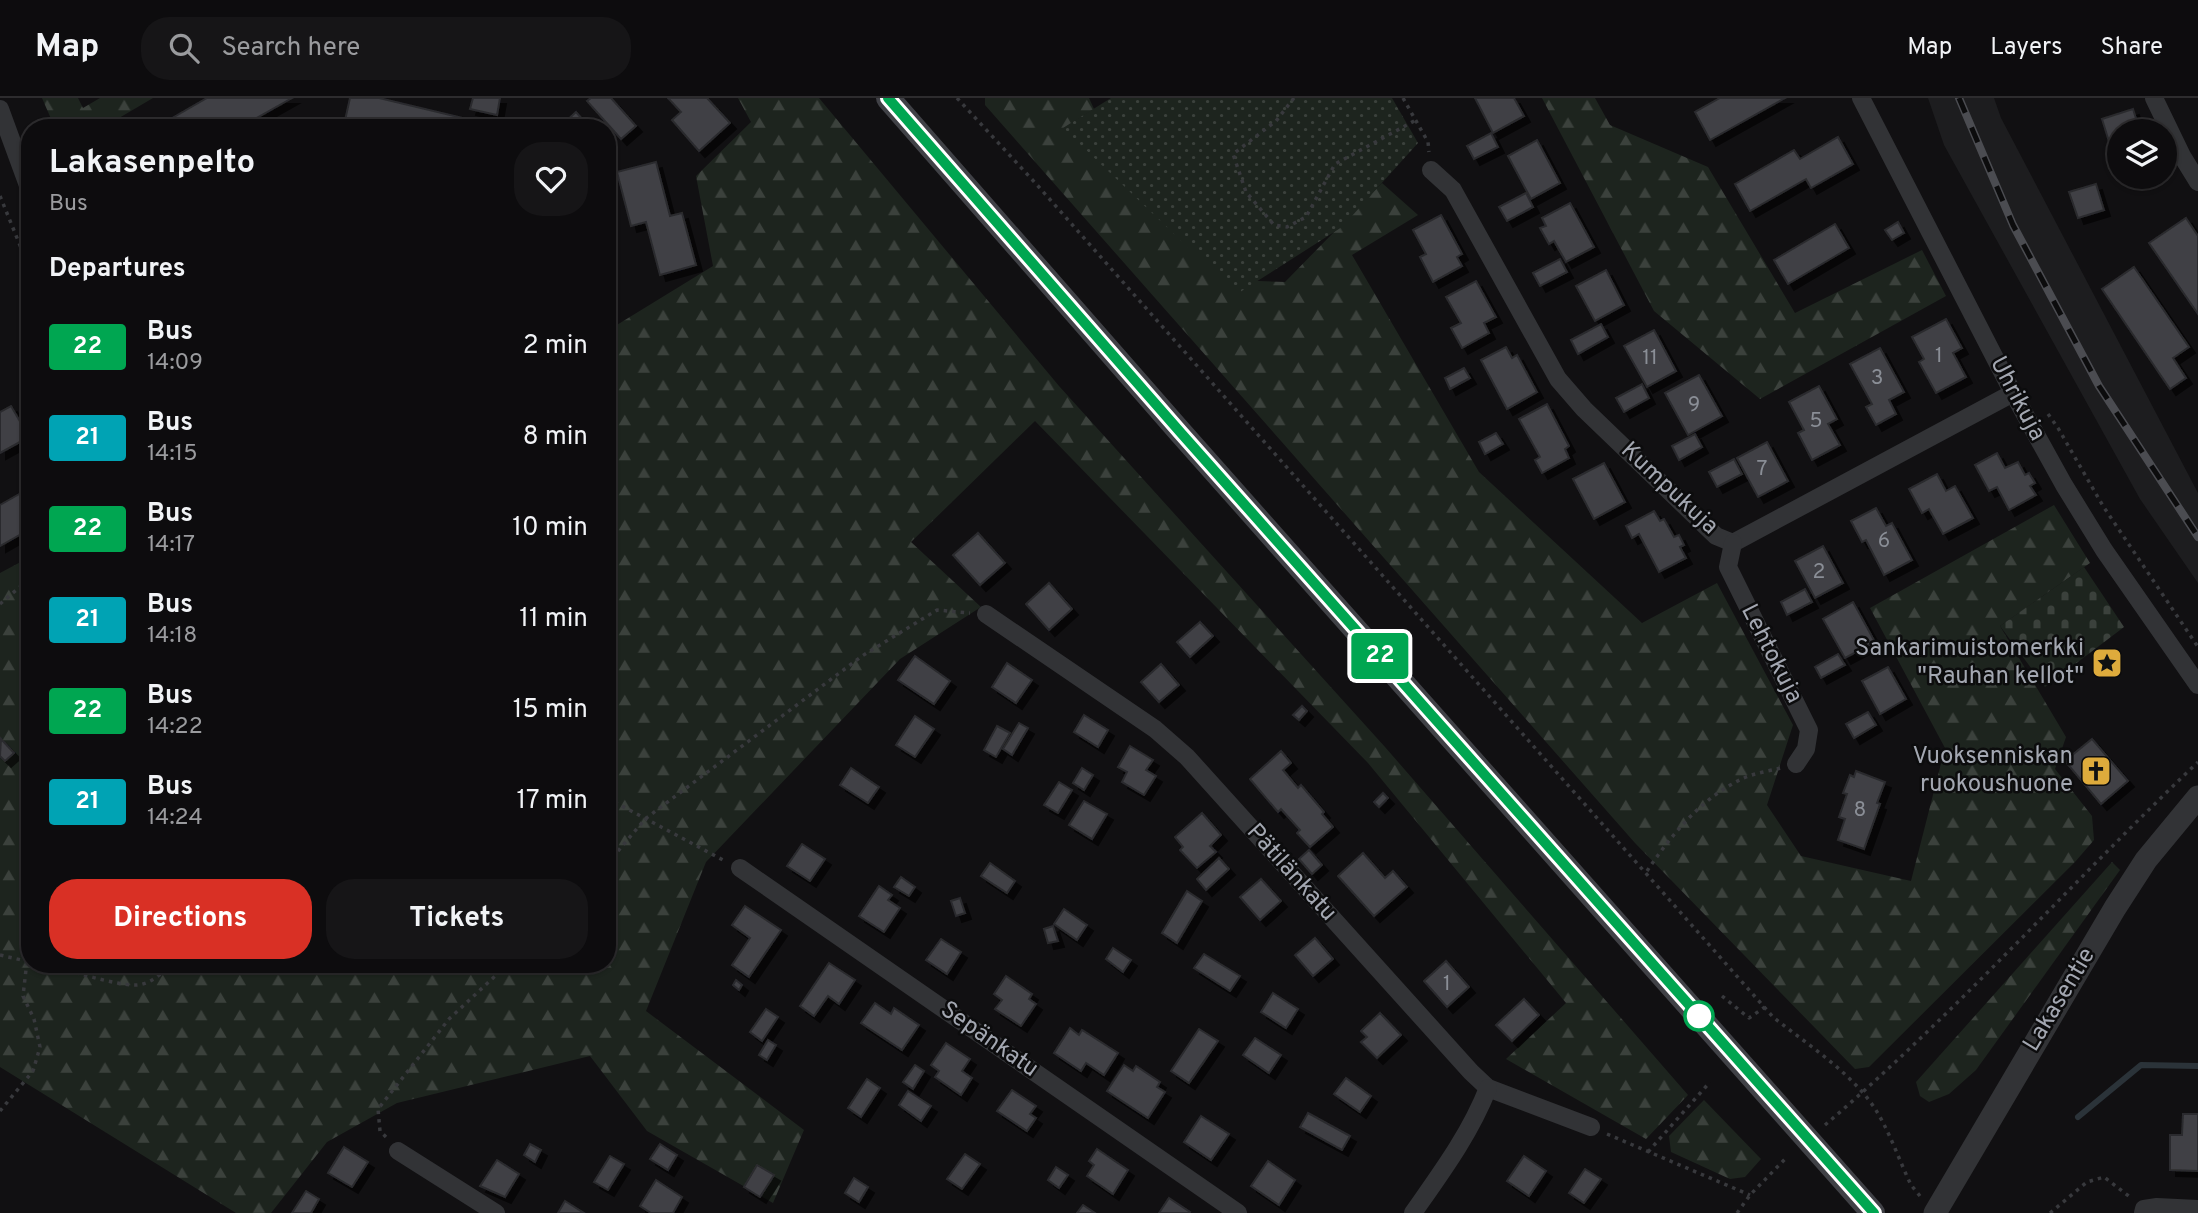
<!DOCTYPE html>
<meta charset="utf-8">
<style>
body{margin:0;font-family:Overpass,sans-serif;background:#161517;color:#f1f3f6;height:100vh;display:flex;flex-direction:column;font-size:26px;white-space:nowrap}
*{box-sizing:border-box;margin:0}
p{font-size:23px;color:#9a9b9e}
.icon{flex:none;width:38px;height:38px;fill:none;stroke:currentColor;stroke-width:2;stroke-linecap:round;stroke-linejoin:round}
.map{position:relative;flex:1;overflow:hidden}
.sheet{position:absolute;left:21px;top:21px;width:595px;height:854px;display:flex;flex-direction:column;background:#0d0c0e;border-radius:28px;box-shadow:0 2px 5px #0004,0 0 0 2px #2d2c2e}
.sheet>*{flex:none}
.badge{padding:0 14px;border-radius:5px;font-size:24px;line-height:46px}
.buttons{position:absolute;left:2107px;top:21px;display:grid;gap:14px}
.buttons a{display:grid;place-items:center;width:70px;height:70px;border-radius:50%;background:#0d0c0e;box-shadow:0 2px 5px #0004,0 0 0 2px #2d2c2e;font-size:35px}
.map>.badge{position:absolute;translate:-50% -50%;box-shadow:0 0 0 4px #fff}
h2{padding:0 28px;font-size:26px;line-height:63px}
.round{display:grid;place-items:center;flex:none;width:74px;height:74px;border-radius:28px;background:#161517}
.overview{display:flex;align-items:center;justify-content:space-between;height:119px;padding:0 28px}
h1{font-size:33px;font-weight:700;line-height:52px}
.primary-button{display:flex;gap:14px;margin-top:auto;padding:14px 28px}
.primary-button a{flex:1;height:80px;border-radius:28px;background:#d93025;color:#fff;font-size:28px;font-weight:700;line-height:80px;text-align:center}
.primary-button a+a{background:#161517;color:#f1f3f6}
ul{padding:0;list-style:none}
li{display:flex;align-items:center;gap:21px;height:91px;padding:0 28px}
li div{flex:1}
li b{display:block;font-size:26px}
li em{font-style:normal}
li .badge{min-width:77px;font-weight:700;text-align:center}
header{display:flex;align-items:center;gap:42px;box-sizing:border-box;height:98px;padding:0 35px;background:#0d0c0e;border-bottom:2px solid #2d2c2e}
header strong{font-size:33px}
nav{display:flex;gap:38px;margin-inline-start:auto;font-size:24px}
.search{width:490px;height:63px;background:#161517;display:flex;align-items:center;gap:18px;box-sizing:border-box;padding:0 24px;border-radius:28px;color:#9a9b9e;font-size:26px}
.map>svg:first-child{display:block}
</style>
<header>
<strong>Map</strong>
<div class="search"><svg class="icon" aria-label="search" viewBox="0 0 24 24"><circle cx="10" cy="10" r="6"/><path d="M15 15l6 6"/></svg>Search here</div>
<nav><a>Map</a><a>Layers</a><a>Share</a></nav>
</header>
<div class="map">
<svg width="2198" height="1115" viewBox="0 0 2198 1115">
<defs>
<pattern id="forest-firs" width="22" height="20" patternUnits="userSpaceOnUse" patternTransform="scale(1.75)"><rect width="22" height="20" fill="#1d241e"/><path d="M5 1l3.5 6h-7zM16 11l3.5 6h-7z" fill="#3b413c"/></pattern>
<pattern id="cemetery-stones" width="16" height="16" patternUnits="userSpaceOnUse" patternTransform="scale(1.75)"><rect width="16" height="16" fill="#1d241e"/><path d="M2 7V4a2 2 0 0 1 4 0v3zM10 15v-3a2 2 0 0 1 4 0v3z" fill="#3b413c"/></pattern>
<pattern id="park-dots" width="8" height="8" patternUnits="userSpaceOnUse" patternTransform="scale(1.75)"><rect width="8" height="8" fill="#1d241e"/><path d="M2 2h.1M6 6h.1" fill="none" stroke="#3b413c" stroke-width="1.8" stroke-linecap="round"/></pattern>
<filter id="shadow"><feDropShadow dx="6" dy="6" stdDeviation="0" flood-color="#0009"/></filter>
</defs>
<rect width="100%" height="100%" fill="#111012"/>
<path fill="#1d1d1f" d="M1928 0H1994L2001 20 2198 395V485L2140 401 1944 47Z"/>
<g fill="url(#forest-firs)">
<path d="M42 0H78L83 10 100 0H153L102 30H55Z"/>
<path d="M738 0H819L1059 288 1385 649 1688 997 1646 1041 1506 961 1566 905 1368 665 1035 323 911 444 981 509 900 561 706 764 646 913 804 1032 773 1105 647 1033 590 958 397 1005 327 1044 271 1115H236L0 969V475L30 459V866H607V233L713 168 696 78 751 24Z"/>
<path d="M985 0H1089L1094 11 1064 30 1232 182 1285 184 1382 85 1418 117 1352 157 1479 374 1642 525 1717 485 1793 627 1767 707 1801 758 1911 783 1945 650 1870 510 2054 407 2090 465 2000 528 2066 639 2055 671 2092 718 2094 742 2075 764 1869 969 1855 971 1635 745 985 7Z"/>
<path d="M1542 0H1595L1610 27 1708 69 1795 215 1922 152 1946 198 1760 301 1654 213Z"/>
<path d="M2112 764 2120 772 1976 972 1949 996 1929 1004 1920 998 1916 984Z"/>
<path d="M1704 1002 1761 1061 1745 1079 1730 1081 1671 1054 1669 1038Z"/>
</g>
<path fill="url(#cemetery-stones)" d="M2084 469 2124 529 2045 589 2000 528Z"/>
<path fill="url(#park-dots)" d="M1111 0H1392L1418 45 1342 129 1237 196 1063 30Z"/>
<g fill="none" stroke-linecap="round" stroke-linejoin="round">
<path stroke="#2b3339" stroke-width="6" d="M2078 1019 2141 967 2198 968"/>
</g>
<g fill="#404145" stroke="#2b2b2e" stroke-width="2" filter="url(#shadow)">
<path d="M207 0H292L239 30H155Z"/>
<path d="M350 0H379L471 22 469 30H355L344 27Z"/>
<path d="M473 0H500L497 17 470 11Z"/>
<path d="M591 0H611L636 28 621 41 587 3Z"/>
<path d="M668 0H707L730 25 699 53 672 22 681 14Z"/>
<path d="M1475 0H1514L1524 18 1493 35Z"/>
<path d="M1720 0H1785L1710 42 1695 14Z"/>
<path d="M2133 11 2139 30 2134 33H2119V48L2111 50 2102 21Z"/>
<path d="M576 14 590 30H562L561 28Z"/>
<path d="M1491 35 1498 49 1474 61 1467 48Z"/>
<path d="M1838 39 1853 66 1811 90 1806 81 1750 113 1735 86 1794 52 1800 61Z"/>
<path d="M1537 42 1560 85 1531 101 1508 58Z"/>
<path d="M656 64 670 118 682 115 696 167 660 177 646 124 631 128 617 74Z"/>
<path d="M2096 86 2104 112 2078 120 2069 94Z"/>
<path d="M1526 95 1533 109 1507 123 1499 109Z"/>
<path d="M1570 105 1594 149 1566 164 1554 143 1549 146 1540 130 1546 128 1542 120Z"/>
<path d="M1441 117 1462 156 1457 159 1462 168 1433 184 1420 159 1426 156 1413 132Z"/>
<path d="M2186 120 2198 138V216L2149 145Z"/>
<path d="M1898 124 1904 135 1892 142 1885 132Z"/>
<path d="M1835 126 1849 150 1788 186 1774 162Z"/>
<path d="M1560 161 1567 174 1540 188 1533 175Z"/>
<path d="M2134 169 2189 249 2173 260 2186 280 2170 291 2102 191Z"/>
<path d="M1606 172 1624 207 1595 223 1576 188Z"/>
<path d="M1476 183 1496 219 1484 225 1489 235 1462 250 1451 230 1461 225 1446 199Z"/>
<path d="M1946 221 1962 250 1953 255 1966 279 1936 295 1919 264 1924 261 1912 239Z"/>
<path d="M1601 226 1608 239 1578 256 1571 242Z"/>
<path d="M1654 232 1676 273 1647 289 1624 248Z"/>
<path d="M1506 249 1512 260 1517 257 1537 294 1507 311 1481 262Z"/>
<path d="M1880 250 1904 294 1889 302 1896 316 1876 327 1866 309 1872 306 1850 266Z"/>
<path d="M1464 270 1470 280 1450 291 1445 280Z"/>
<path d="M1699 277 1722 318 1688 337 1665 295Z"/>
<path d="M1642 286 1649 300 1624 314 1616 300Z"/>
<path d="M1819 288 1837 321 1828 326 1840 347 1812 362 1798 335 1804 332 1789 304Z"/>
<path d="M1547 306 1569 348 1565 351 1569 360 1542 375 1535 362 1540 359 1519 321Z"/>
<path d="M11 308 29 339 0 355V314Z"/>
<path d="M1496 335 1503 346 1485 356 1479 344Z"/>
<path d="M1695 336 1702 349 1679 362 1672 348Z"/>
<path d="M1767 344 1788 383 1758 399 1737 360Z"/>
<path d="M1997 355 2005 370 2018 364 2025 377 2029 375 2035 385 2030 388 2036 397 2009 412 1997 389 1989 393 1975 367Z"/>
<path d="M1734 361 1742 376 1717 389 1709 374Z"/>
<path d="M1604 365 1625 404 1594 421 1573 381Z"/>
<path d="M1937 376 1946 393 1955 388 1973 420 1943 436 1929 411 1922 415 1909 391Z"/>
<path d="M30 390V431L0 448V407Z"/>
<path d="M1876 410 1886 428 1892 425 1912 462 1884 477 1866 442 1862 444 1851 423Z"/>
<path d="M1654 413 1660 423 1664 421 1674 439 1679 437 1684 447 1680 449 1686 460 1659 474 1639 436 1632 440 1626 428Z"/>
<path d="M978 435 1005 465 980 487 953 457Z"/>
<path d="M1823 448 1843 485 1815 500 1795 463Z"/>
<path d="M1049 485 1072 511 1049 532 1026 506Z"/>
<path d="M1805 491 1812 504 1787 517 1781 504Z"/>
<path d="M1853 504 1875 544 1845 560 1823 521Z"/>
<path d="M1200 524 1213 538 1190 559 1177 544Z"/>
<path d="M1838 556 1845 567 1821 580 1815 569Z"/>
<path d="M915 558 950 583 934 606 898 582Z"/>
<path d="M1007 565 1032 582 1016 605 992 589Z"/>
<path d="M1161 566 1179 587 1159 604 1141 584Z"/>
<path d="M1888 569 1906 601 1880 616 1862 583Z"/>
<path d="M1302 608 1307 613 1299 622 1293 617Z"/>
<path d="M1868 614 1876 627 1854 640 1846 626Z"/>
<path d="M1084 617 1108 632 1098 649 1074 634Z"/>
<path d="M915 618 934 631 915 659 896 647Z"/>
<path d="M1019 625 1028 630 1012 657 1003 651Z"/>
<path d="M997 628 1010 635 996 659 984 652Z"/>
<path d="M1 641 14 655 5 663 0 658Z"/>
<path d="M2092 641 2128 683 2101 706 2065 663Z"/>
<path d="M1130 648 1153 662 1146 672 1156 678 1144 697 1122 684 1127 674 1118 669Z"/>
<path d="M1281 653 1291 665 1283 672 1298 690 1301 687 1324 714 1322 716 1333 729 1310 749 1297 735 1300 732 1281 711 1278 714 1250 681Z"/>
<path d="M851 670 879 689 868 705 840 687Z"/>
<path d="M1082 670 1093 677 1084 692 1073 685Z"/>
<path d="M1856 673 1885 684 1877 705 1880 706 1864 751 1838 742 1845 721 1839 719 1847 696 1843 695 1850 677 1854 679Z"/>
<path d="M1059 684 1072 692 1058 715 1044 707Z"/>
<path d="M1383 695 1388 700 1379 709 1374 704Z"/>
<path d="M1084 703 1107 716 1092 741 1069 727Z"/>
<path d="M1202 715 1221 737 1210 748 1216 754 1197 770 1180 752 1183 749 1175 739Z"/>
<path d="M802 746 825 761 810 783 787 768Z"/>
<path d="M1309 752 1322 767 1312 776 1299 761Z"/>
<path d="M1363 755 1385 780 1393 773 1407 789 1374 818 1338 778Z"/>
<path d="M1219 760 1229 771 1206 792 1197 781Z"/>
<path d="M990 765 1015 783 1007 795 981 778Z"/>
<path d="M901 779 915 789 909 798 894 789Z"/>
<path d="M1261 781 1281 803 1260 822 1240 799Z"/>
<path d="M879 788 892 797 888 802 900 810 884 834 859 818Z"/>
<path d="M1187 793 1202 803 1177 845 1162 835Z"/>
<path d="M960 800 965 815 956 818 951 803Z"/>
<path d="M745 808 781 832 749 879 732 867 750 840 732 827Z"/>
<path d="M1064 811 1087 827 1077 842 1054 826Z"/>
<path d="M1053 828 1058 843 1048 845 1044 831Z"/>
<path d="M1315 840 1333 861 1313 878 1295 857Z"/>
<path d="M941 841 961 854 947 876 926 862Z"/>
<path d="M1113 850 1131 862 1123 874 1106 861Z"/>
<path d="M1204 856 1240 878 1230 893 1194 870Z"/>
<path d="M1446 863 1469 889 1447 909 1424 883Z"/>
<path d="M829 865 855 882 839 906 828 898 814 918 800 908Z"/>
<path d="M1006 878 1032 896 1029 901 1036 906 1021 928 995 911 1002 902 994 896Z"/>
<path d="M736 882 742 887 739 892 733 887Z"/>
<path d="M1273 895 1298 911 1286 930 1261 914Z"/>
<path d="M1524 901 1539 917 1512 943 1496 927Z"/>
<path d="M875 905 891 916 894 910 919 927 902 952 861 925Z"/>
<path d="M766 911 778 919 762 943 750 934Z"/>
<path d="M1380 915 1401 937 1377 960 1361 944 1367 939 1361 933Z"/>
<path d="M1070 930 1079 937 1082 932 1118 955 1104 977 1086 965 1081 973 1054 955Z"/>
<path d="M1199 931 1218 943 1189 985 1171 973Z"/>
<path d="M1255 940 1281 957 1269 975 1243 957Z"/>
<path d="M768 942 776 947 767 962 759 957Z"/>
<path d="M946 945 970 961 962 973 972 980 961 997 935 979 939 973 931 967Z"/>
<path d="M915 967 924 973 913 991 903 984Z"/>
<path d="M1124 967 1133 973 1136 968 1160 984 1157 989 1165 994 1148 1020 1107 993Z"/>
<path d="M1346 980 1371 998 1360 1014 1334 996Z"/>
<path d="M867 981 880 990 861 1019 848 1010Z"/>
<path d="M1012 992 1036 1008 1030 1016 1036 1020 1027 1033 997 1013Z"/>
<path d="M908 993 931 1008 921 1023 899 1007Z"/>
<path d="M1308 1015 1350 1038 1342 1052 1300 1029Z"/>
<path d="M2183 1016H2198V1073L2170 1072V1037H2182Z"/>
<path d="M1201 1018 1229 1036 1211 1062 1184 1044Z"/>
<path d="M530 1046 541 1052 535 1064 524 1057Z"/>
<path d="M660 1046 677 1057 668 1072 650 1061Z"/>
<path d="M344 1049 368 1064 352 1089 328 1075Z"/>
<path d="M1097 1051 1128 1072 1113 1096 1087 1078 1094 1067 1089 1063Z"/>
<path d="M965 1056 980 1066 962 1091 947 1081Z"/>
<path d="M610 1058 624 1066 608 1092 594 1084Z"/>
<path d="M1524 1058 1546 1073 1529 1098 1507 1083Z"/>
<path d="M497 1062 519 1076 505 1099 480 1088Z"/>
<path d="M1268 1063 1295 1082 1279 1107 1251 1088Z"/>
<path d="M757 1067 774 1077 760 1099 744 1089Z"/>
<path d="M1056 1069 1068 1077 1059 1090 1048 1082Z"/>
<path d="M1585 1071 1601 1081 1584 1105 1569 1095Z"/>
<path d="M854 1080 868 1089 859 1104 845 1095Z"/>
<path d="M656 1082 682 1099 673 1115H651L640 1108Z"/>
<path d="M306 1093 319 1101 311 1115H292Z"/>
<path d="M1169 1100 1190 1114 1189 1115H1159Z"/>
<path d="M565 1103 584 1115H558Z"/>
<path d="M1083 1107 1095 1115H1077Z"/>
</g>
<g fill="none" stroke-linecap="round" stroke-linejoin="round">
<g stroke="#38393d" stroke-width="3.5" stroke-dasharray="3.5 5" stroke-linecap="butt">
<path d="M957 0 1038 88 1773 919C1808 947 1848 972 1874 1009 1889 1032 1899 1062 1911 1087L1920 1098"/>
<path d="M1294 0 1276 23 1233 56 1246 94 1274 127 1287 129 1306 119 1335 66 1416 22"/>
<path d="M1403 0 1428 44 1429 54"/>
<path d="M0 98 30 172"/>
<path d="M2048 316 2058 330 2103 408 2198 549"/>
<path d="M0 506 21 488 30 484"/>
<path d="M607 700 723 762"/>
<path d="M607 766 645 721 862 558 937 512 970 515"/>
<path d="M1647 773C1672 736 1702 699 1744 680 1755 675 1769 673 1781 670"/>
<path d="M0 857 30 864"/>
<path d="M43 866C68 871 114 888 137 887 150 886 162 876 170 866"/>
<path d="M1722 898 1749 920 1765 909"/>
<path d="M0 1013 33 973 40 949 34 921 23 898 27 863"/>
<path d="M1825 1027C1957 914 2072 784 2198 664"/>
<path d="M1607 1036 1750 1097"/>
<path d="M386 1039 380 1033 378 1011 449 921 508 866"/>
<path d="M1648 1054 1710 984"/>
<path d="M1737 1115 1750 1097 1786 1060"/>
<path d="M2050 1115 2087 1084 2104 1079 2130 1099"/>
</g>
<g stroke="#323336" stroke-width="18">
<path d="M1861 0 2013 295 2064 387 2104 452 2198 587"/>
<path d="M2154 0 2182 58 2198 84"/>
<path d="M0 11 30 93"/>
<path d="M1431 72 1453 92 1558 281 1584 311 1716 438 1733 445 2013 295"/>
<path d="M1733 445 1728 469 1809 632 1806 651 1796 666"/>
<path d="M986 516 1155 631 1187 659 1471 974 1488 990 1591 1029"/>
<path d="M740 770 1238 1115"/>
<path d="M398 1053 496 1115"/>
<path d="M1413 1115C1441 1075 1470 1036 1488 990"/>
<path d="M2143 1115 2144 1111 2157 1109 2198 1111"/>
</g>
<path stroke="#323336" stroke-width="23" d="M1935 1115 2115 810 2146 762 2198 699"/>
<path stroke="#404146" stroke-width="24" d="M888 0 1181 335 1873 1115"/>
<g stroke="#4b4c51" stroke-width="8">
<path id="rail" d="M1959 0 2013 127 2099 288 2198 439"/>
</g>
<use href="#rail" stroke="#0c0c0d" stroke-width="5" stroke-dasharray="16" stroke-linecap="butt"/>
</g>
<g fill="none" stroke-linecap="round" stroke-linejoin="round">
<g stroke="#fff" stroke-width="16">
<path id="line" d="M888 0 1181 335 1874 1115"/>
</g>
<use href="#line" stroke="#00a651" stroke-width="10"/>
</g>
<defs>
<g id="sight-square" transform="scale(1.575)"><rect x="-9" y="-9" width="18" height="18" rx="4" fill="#deab3c" stroke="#0c0c0d"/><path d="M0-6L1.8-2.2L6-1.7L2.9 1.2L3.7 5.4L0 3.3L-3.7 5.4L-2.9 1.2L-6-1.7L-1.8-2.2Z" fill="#111"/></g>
<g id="church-square" transform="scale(1.575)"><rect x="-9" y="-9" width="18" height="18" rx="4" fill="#deab3c" stroke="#0c0c0d"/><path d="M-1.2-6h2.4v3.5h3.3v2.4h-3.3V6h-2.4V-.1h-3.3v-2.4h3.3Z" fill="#111"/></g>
</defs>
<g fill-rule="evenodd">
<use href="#sight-square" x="2107" y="565"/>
<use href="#church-square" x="2096" y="673"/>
</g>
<circle fill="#fff" stroke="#00a651" stroke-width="3.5" cx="1699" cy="918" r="14"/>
<g text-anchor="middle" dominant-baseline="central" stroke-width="5" stroke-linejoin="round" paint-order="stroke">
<g font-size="21" fill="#8a8e96">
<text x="1939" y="258">1</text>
<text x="1650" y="260">11</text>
<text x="1877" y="280">3</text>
<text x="1694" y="307">9</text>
<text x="1816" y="323">5</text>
<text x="1762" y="371">7</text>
<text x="1884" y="443">6</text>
<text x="1819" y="474">2</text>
<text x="1860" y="712">8</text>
<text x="1447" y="886">1</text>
</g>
<g font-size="24" fill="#a3a7b1" stroke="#0c0c0d">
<text transform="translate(2017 301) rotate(62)">Uhrikuja</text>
<text transform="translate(1669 391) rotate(43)">Kumpukuja</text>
<text transform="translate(1771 556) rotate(63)">Lehtokuja</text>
<text transform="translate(1291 775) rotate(48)">Pätilänkatu</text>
<text transform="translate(2060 902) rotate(-59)">Lakasentie</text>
<text transform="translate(989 942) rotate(35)">Sepänkatu</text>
</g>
<g font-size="24" fill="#a3a7b1" stroke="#0c0c0d" text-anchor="end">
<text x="2084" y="551">Sankarimuistomerkki<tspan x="2084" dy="28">"Rauhan kellot"</tspan></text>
<text x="2073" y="659">Vuoksenniskan<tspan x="2073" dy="28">ruokoushuone</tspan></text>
</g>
</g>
</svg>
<div class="buttons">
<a><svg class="icon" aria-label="layers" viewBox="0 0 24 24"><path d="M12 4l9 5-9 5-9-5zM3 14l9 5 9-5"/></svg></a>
</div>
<b class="badge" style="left:1380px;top:558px;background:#00a651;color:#fff">22</b>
<section class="sheet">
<div class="overview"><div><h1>Lakasenpelto</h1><p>Bus</p></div><a class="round"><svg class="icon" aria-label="heart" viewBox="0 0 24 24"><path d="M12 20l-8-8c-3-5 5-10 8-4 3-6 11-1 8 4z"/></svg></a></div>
<h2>Departures</h2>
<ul>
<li><span class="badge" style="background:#00a651;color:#fff">22</span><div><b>Bus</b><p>14:09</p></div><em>2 min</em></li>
<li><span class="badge" style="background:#00a3b4;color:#fff">21</span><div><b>Bus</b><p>14:15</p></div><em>8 min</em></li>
<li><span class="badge" style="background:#00a651;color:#fff">22</span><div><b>Bus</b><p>14:17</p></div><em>10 min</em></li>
<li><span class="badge" style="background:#00a3b4;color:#fff">21</span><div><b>Bus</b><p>14:18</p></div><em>11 min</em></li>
<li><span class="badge" style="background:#00a651;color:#fff">22</span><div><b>Bus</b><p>14:22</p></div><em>15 min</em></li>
<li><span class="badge" style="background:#00a3b4;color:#fff">21</span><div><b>Bus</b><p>14:24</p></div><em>17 min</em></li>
</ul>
<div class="primary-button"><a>Directions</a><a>Tickets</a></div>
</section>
</div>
